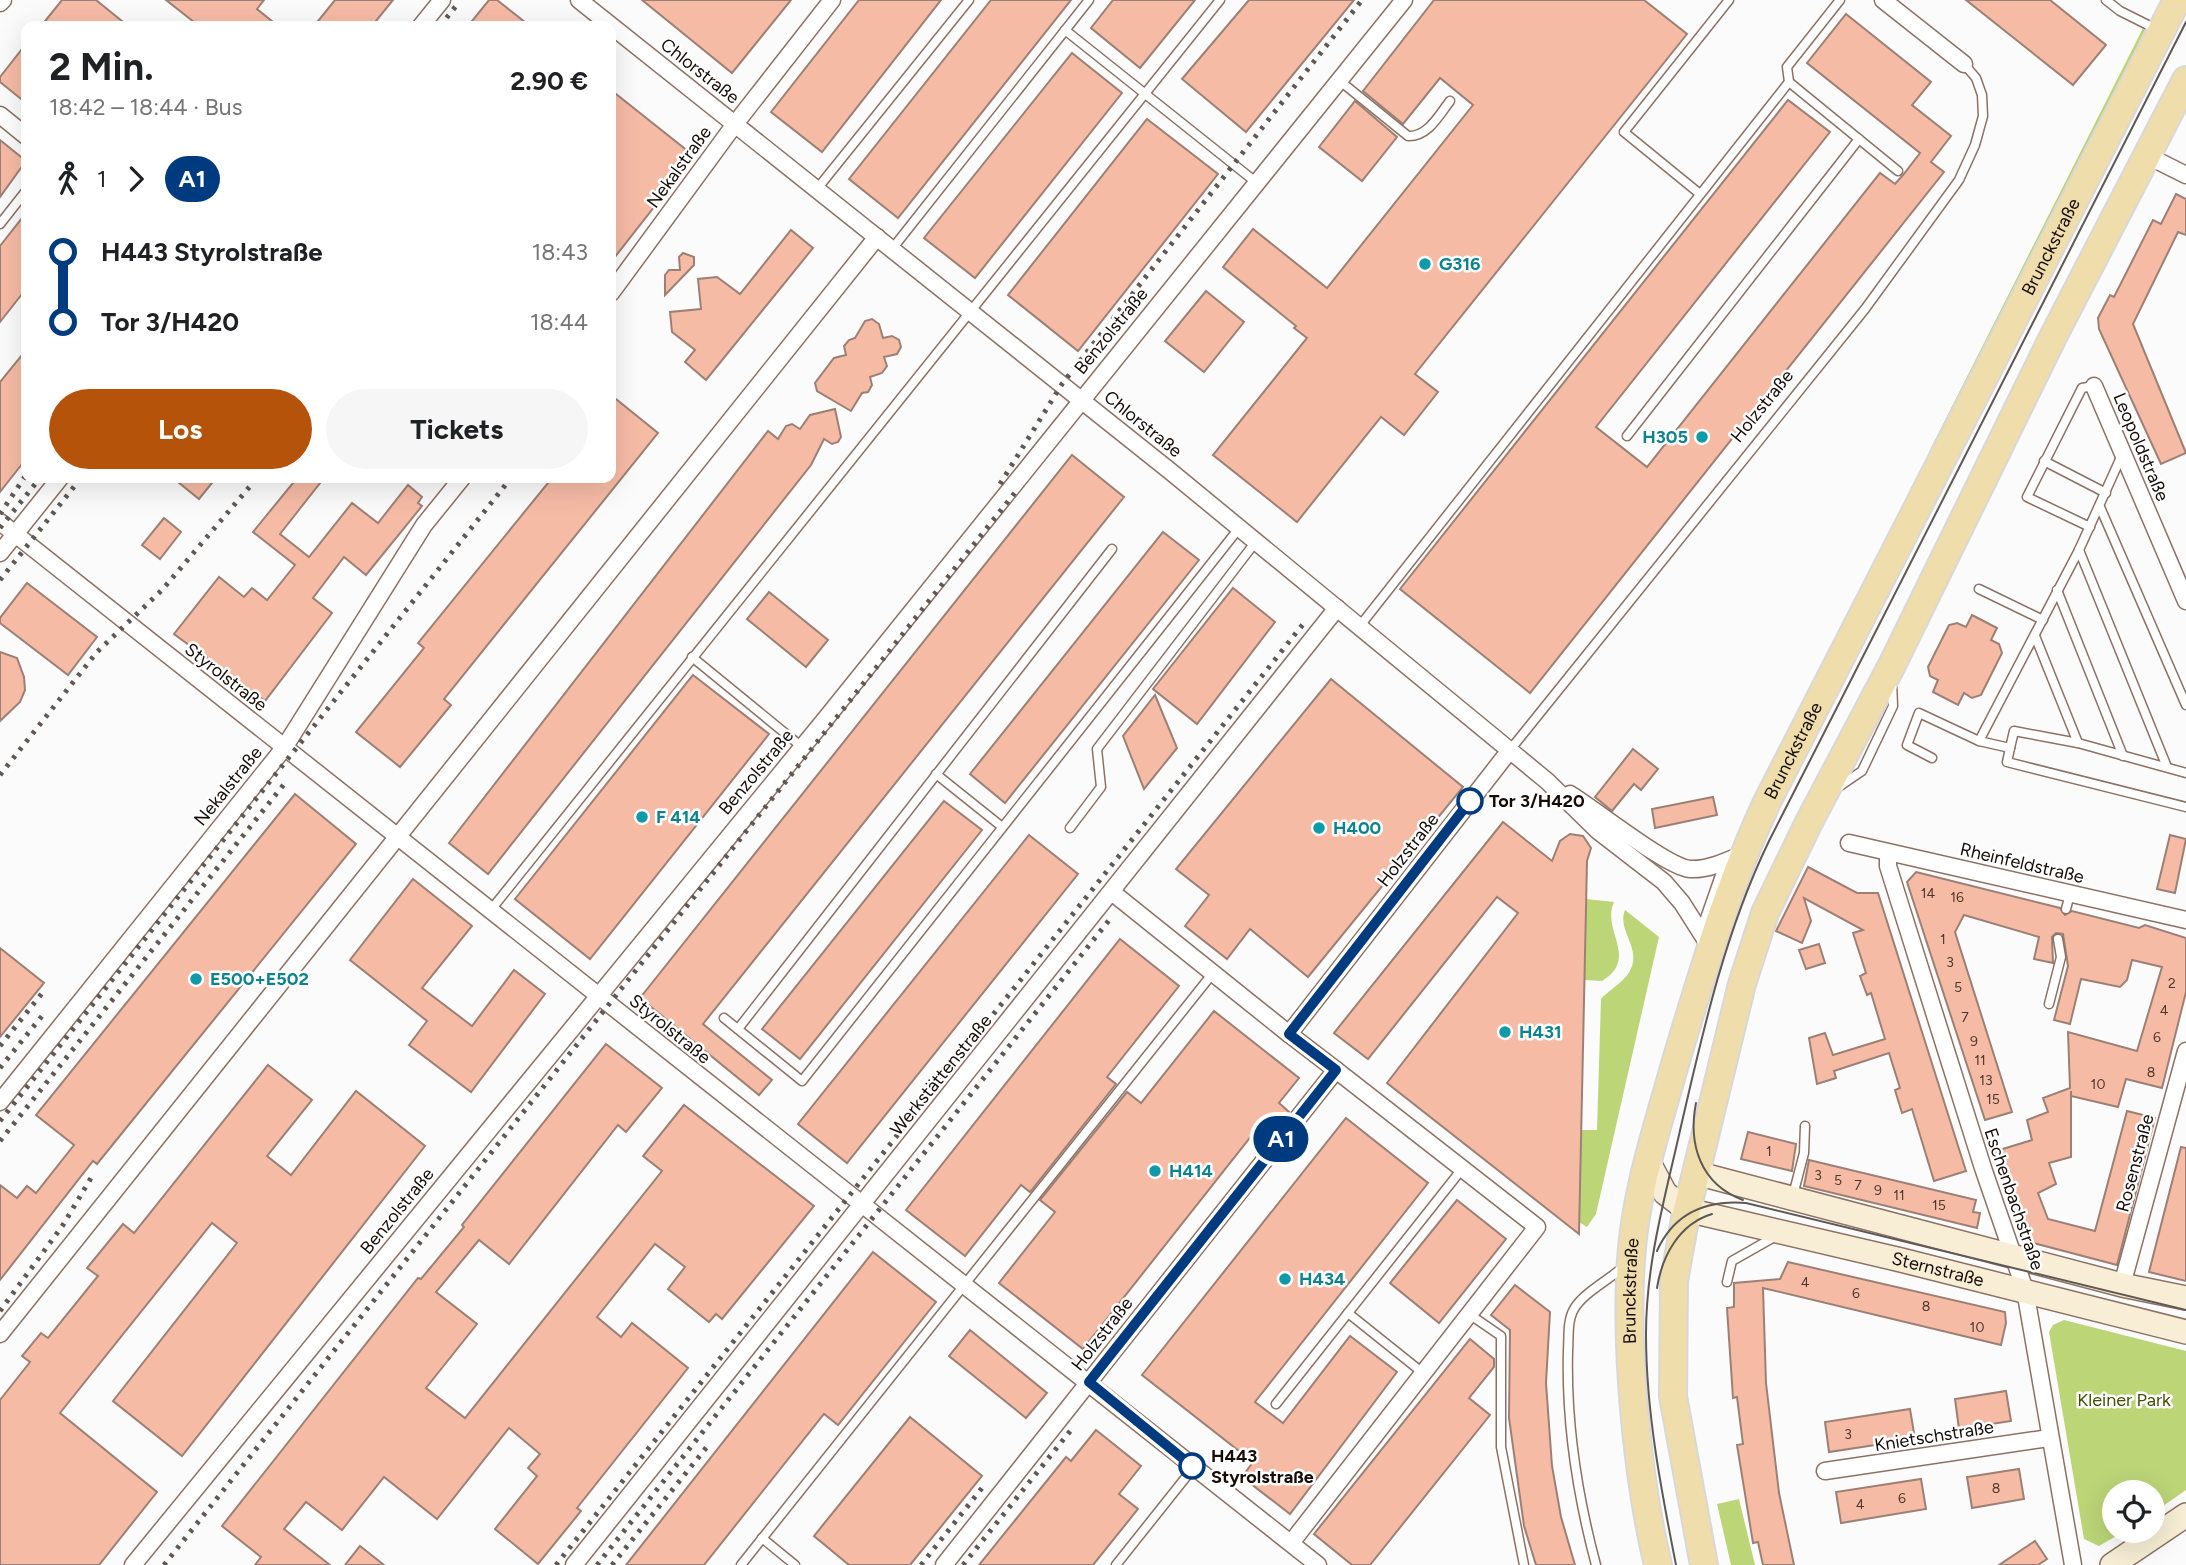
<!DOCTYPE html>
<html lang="de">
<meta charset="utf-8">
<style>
body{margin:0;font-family:Figtree,sans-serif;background:#f6f6f6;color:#202124;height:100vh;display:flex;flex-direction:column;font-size:26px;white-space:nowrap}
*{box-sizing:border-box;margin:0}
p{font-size:23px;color:#757577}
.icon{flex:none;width:38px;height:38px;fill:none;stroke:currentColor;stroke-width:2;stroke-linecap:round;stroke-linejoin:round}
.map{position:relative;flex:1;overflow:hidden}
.details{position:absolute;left:21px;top:21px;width:595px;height:462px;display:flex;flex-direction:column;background:#fff;border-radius:14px;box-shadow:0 7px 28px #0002}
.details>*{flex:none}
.badge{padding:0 14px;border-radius:23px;font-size:24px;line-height:46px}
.controls{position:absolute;left:2102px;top:1480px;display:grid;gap:14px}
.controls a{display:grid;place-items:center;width:63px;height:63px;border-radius:50%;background:#fff;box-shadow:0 7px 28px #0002;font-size:35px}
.map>.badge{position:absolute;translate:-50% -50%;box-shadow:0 0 0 4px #fff}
.legs{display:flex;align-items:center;gap:10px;height:77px;padding:0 28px;font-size:23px}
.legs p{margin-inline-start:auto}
.head{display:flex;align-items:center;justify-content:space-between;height:119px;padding:0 28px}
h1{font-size:38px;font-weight:700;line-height:52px}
.action{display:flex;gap:14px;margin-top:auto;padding:14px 28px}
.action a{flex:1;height:80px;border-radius:42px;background:#b45309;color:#fff;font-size:28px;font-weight:700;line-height:80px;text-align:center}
.action a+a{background:#f6f6f6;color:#202124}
ul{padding:0 28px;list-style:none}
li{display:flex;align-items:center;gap:24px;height:70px;font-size:26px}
li i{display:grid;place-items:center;width:10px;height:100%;margin:0 9px;background:currentColor}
li i::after{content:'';width:18px;height:18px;margin:-9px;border:5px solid;border-radius:50%;background:#fff}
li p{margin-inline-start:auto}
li:first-child i{background:linear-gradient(#0000 50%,currentColor 0)}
li:last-child i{background:linear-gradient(currentColor 50%,#0000 0)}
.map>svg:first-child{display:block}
</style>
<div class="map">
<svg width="2186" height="1565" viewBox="0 0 2186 1565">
<rect width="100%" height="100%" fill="#fbfbfb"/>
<g fill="#bcd577">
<path d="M2143 28 2145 31 1933 451 1929 452Z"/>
<path d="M1586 899 1614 902C1601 931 1640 958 1602 981L1584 980Z"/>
<path d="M1625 910 1659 937 1596 1214 1587 1227 1579 1222 1581 1130H1597L1601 999C1611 988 1627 981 1632 966 1639 946 1617 929 1625 910Z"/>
<path d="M2064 1320 2186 1351V1490L2153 1513 2152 1493H2114V1531H2125L2099 1546 2084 1539 2049 1332 2053 1325Z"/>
<path d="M1739 1499 1755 1565H1731L1717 1504Z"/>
</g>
<g fill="#f6bba5" stroke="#9d8075" stroke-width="2">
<path d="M62 0H96L128 26H41Z"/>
<path d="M166 0H264L257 9 278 26H199Z"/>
<path d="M335 0H393L372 26H314Z"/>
<path d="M489 0H497L530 26H468Z"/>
<path d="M642 0H791L732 73Z"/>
<path d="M859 0H941L822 152 771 112Z"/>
<path d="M991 0H1071L898 218 849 179Z"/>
<path d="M1113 0H1195L1140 68 1091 28Z"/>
<path d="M1249 0H1354L1246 132 1182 79Z"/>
<path d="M1434 0H1644L1687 34 1415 374 1438 392 1404 435 1381 417 1297 522 1213 455 1307 338 1294 328 1296 326 1223 267 1253 229 1327 288 1473 105 1440 78 1403 124 1363 91Z"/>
<path d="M1966 0H2050L2106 45 2073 85Z"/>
<path d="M1846 14 1931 82 1912 105 1951 136 1931 162 1944 172 1530 693 1400 589 1788 100 1830 132 1596 427 1647 467 1880 173 1895 184 1903 175 1920 153 1807 63Z"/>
<path d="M26 44V103L0 82V77Z"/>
<path d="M1072 53 1122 93 975 278 924 238Z"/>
<path d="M611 90 694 156 611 262Z"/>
<path d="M1355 101 1397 137 1362 181 1319 147Z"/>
<path d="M1147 119 1218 174 1078 351 1008 295Z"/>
<path d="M0 140 26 161 0 197Z"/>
<path d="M2176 194 2186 199V235L2178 232 2133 324 2186 453 2161 464 2099 329 2098 318 2110 295 2114 297 2153 220 2161 224Z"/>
<path d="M26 213V289L0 322V246Z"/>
<path d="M791 230 813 248 706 380 685 362 695 350 672 332 670 312 701 309 698 279 717 277 740 294Z"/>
<path d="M683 253 694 257V265L665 295V275L669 270H680L679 257Z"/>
<path d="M1206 291 1244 322 1204 372 1165 341Z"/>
<path d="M872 319 879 324 883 338 892 336 899 340 901 347 897 354 884 357 887 366 882 373 870 377 872 385 868 392 862 393 851 411 817 391 815 383 834 358 846 355 844 346 849 340 855 338 865 321Z"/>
<path d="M26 350V459L0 492V382Z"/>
<path d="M611 395 658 433 444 699 451 705 400 767 356 732 424 648 418 643 552 478H611Z"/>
<path d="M835 409 841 437 838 442 832 444 824 439 811 465 488 874 449 843 768 431 778 439 786 426 792 424 800 429 810 415Z"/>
<path d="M1072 455 1124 497 703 1024 772 1080 759 1095 640 998Z"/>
<path d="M173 478H216L199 499Z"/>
<path d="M297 478H324L280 534 309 557 352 503 378 523 408 485 422 497 418 503 422 506 366 575 344 557 313 598 332 613 265 701 174 634 219 577 244 597 252 588 267 600 295 565 253 532Z"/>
<path d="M164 518 181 532 160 559 142 545Z"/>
<path d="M1163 532 1199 560 1005 803 970 774Z"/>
<path d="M27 583 97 637 68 675 0 623V618Z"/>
<path d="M1233 588 1275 622 1197 724 1153 689Z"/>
<path d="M769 592 828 640 806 667 747 619Z"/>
<path d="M1972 615 1997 628 1991 640 1999 644 2002 653 1981 695 1972 698 1964 693 1958 705 1933 692 1938 680 1930 676 1928 667 1949 625 1957 623 1966 627Z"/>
<path d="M0 652 17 658 24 677 25 690 20 702 0 721Z"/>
<path d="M693 675 769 734 590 959 515 899Z"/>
<path d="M1331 679 1463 787 1308 977 1250 929 1227 959 1185 926 1209 895 1176 869Z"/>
<path d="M1155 695 1177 748 1144 789 1123 736Z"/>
<path d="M1633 749 1658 769 1641 790 1634 784 1612 811 1595 797Z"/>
<path d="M295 794 356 844 97 1164 93 1161 0 1280V1185L17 1198 27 1186 36 1193 74 1145 36 1115Z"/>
<path d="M1713 797 1717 815 1655 828 1652 809Z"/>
<path d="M944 801 982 830 800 1059 762 1029Z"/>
<path d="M1503 822 1552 861 1560 841 1570 834 1583 836 1591 848 1587 861 1579 1234 1387 1083 1518 913 1497 897 1368 1059 1334 1033Z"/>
<path d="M1029 835 1078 874 847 1163 798 1124Z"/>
<path d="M2170 835 2186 839 2175 893 2157 889Z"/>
<path d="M1808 867 1857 893H1878L1966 1171 1934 1181 1912 1109 1902 1113 1895 1090 1900 1088 1889 1053 1834 1071 1836 1078 1817 1084 1809 1038 1825 1033 1833 1055 1885 1039 1871 993 1867 995 1860 976 1866 973 1853 933 1863 930 1804 898 1811 921 1802 943 1776 931Z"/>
<path d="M1916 872 2060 908 2065 915 2072 911 2139 928 2145 925 2186 938V992L2162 1088 2126 1079 2118 1107 2071 1096V1091V1157L2049 1163 2056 1184 2038 1193 2048 1219 2095 1231 2127 1111 2155 1118 2117 1265 2022 1240 1993 1152 2032 1140 2027 1120 2048 1112 2043 1098 2070 1088 2068 1032 2137 1051 2162 967 2132 960 2127 980 2120 987 2081 979 2070 1024 2054 1020 2068 966 2063 934 2056 933 2052 937 2053 963 2034 959 2039 937 1964 915 1955 932 2012 1112 1985 1120 1907 882Z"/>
<path d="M413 879 472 926 422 988 472 1026 514 970 545 994 471 1092 409 1045 427 1021 350 960Z"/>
<path d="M1120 939 1179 986 1107 1077 1116 1084 1030 1192 1021 1185 965 1256 906 1210Z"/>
<path d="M1819 944 1825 963 1806 969 1799 950Z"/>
<path d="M0 948 44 983 0 1037Z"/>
<path d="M1214 1011 1299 1078 1279 1103 1289 1112 1276 1129 1264 1120 1083 1349 999 1283 1055 1212 1040 1200 1127 1092 1141 1103Z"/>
<path d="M606 1044 662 1088 626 1132 618 1125 509 1264 479 1240 436 1292 477 1324 426 1388 465 1418 662 1171 643 1156 684 1105 814 1206 722 1319 716 1314 709 1322 668 1289 685 1267 655 1244 597 1317 621 1337 632 1323 688 1368 577 1508 581 1511 538 1564 495 1529 537 1476 528 1468 540 1454 509 1428 437 1519 384 1477 342 1530 306 1502 284 1529 330 1565H255L261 1557 222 1526 418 1278 421 1279 464 1227 462 1225Z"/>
<path d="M268 1065 312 1100 267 1156 291 1175 356 1091 425 1146 182 1456 113 1401 237 1243 212 1223 60 1413 157 1492 99 1565H0V1400L30 1362 22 1356 41 1333 48 1338 98 1276 87 1268 123 1224 134 1233Z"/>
<path d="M1346 1118 1428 1183 1255 1402 1283 1423 1350 1336 1397 1372 1290 1514 1242 1477 1253 1462 1142 1375Z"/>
<path d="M1748 1132 1796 1144 1792 1171 1741 1159Z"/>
<path d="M2181 1147 2186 1148V1281L2149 1272Z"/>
<path d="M1809 1160 1976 1200 1973 1212 1980 1213 1977 1228 1804 1186Z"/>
<path d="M1457 1200 1506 1239 1439 1323 1390 1283Z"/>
<path d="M873 1252 936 1302 838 1425 824 1414 704 1565H626Z"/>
<path d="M1788 1262 2005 1312 2006 1323 2001 1345 1763 1288 1766 1383 1779 1493 1794 1565H1763L1758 1542 1753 1543 1737 1445 1743 1444 1737 1397 1733 1398 1727 1308 1734 1307V1283L1780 1279Z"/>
<path d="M1515 1285 1550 1312 1546 1383 1552 1466 1561 1517 1575 1565H1536L1524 1526 1509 1418 1510 1330 1491 1315Z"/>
<path d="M970 1330 1047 1393 1026 1418 949 1356Z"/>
<path d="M1470 1339 1494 1359V1367L1469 1398 1490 1415 1370 1565H1352L1314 1534Z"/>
<path d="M2006 1391 2011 1421 1959 1429 1955 1399Z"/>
<path d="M1910 1409 1915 1439 1829 1452 1825 1422Z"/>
<path d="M910 1417 982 1476 910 1565H849L814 1536Z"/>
<path d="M1096 1430 1141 1466 1119 1494 1138 1509 1093 1565H979L1066 1457 1071 1461Z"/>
<path d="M2019 1469 2024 1499 1972 1508 1967 1477Z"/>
<path d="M1921 1479 1926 1509 1841 1523 1836 1492Z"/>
<path d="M2035 1541 2047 1559 2038 1565H1999Z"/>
<path d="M360 1546 384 1565H345Z"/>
</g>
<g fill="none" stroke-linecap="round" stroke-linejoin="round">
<g stroke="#8c7164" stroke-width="11">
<g id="lane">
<path d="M2106 0 2120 11 2158 30"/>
<path d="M1065 30 1257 183"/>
<path d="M1340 81 1408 136C1428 137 1439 115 1450 101"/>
<path d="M1789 82 1898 171"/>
<path d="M817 189 969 0"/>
<path d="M1700 194 1624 132 1729 0"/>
<path d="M0 224 26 191"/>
<path d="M892 249 1089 0"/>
<path d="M1627 436 1859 139"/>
<path d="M2122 455 2079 550 1979 741 2010 748 2014 731 2078 743 2186 773"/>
<path d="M2044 461 2106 493"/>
<path d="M2100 507 2186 705"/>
<path d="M2090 527 2027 497 2082 388 2094 386"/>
<path d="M2079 550 2167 767"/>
<path d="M1979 589 2043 620"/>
<path d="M2057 590 2123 756"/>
<path d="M1359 627 1789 82 1787 67 1840 0"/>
<path d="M2035 636 2078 743"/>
<path d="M692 657 802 747"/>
<path d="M2010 748 2007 762 2186 807"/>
<path d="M1510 750 1865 309 1959 180 1975 145 1983 116 1982 95 1976 78 1964 64"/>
<path d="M1932 758 1907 745 1919 713 1979 741"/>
<path d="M936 774 1001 826"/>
<path d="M1837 788 1862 771 1893 706 1892 682"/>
<path d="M1070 828 1101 787 1097 749 1257 540"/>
<path d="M2066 909 2070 894"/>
<path d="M490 911 1220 0"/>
<path d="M1707 934 1704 921 1720 875 1733 872"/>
<path d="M2049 1004 2061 957 2058 939"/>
<path d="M724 1018 802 1081 1240 527"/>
<path d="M738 1029 1112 549"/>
<path d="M1793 1195 1804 1153 1805 1126"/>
<path d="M1727 1282 1732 1261 1776 1236"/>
<path d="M1348 1313 1423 1373"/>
<path d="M1469 1314 1501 1336V1447L1524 1565"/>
<path d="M1276 1404 1462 1169"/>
<path d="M762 1538 795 1565"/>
<path d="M741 1565 1213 973"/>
<path d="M1116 1565 1194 1467"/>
<path d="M1596 1565C1577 1494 1566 1425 1568 1351 1569 1338 1567 1321 1574 1309 1583 1293 1609 1280 1623 1267"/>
</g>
</g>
<g stroke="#8c7164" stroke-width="19">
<g id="street">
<path d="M579 0 1170 471 1547 781 1598 831 1664 882 1682 903 1710 947"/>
<path d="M1883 0 1964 64"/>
<path d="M0 3 3 0"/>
<path d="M421 26 442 0"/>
<path d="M0 115 26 136"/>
<path d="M2150 147 2156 160 2186 175"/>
<path d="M611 293 735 124 832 0"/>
<path d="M2094 386 2186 601"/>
<path d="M0 522 1318 1565"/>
<path d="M0 553 60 478"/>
<path d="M1570 794C1596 810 1667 867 1690 869 1708 870 1727 861 1743 854"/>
<path d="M1849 843 2186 920"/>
<path d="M1888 853V866L1983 1168 2025 1290 2073 1565"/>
<path d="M1113 893 1289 1034"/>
<path d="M0 1102 284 748 424 525 462 478"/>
<path d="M2122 1285 2186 1051"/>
<path d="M0 1334 877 237"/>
<path d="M1825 1471 2049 1438"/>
<path d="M1291 1543 1537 1227 1336 1070"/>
<path d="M133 1565 827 717 1404 0"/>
<path d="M574 1565 1337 608"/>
<path d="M944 1565 1336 1070 1289 1034 1510 750"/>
</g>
</g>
<g stroke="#8c7164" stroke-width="26">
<g id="secondary">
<path id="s1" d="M1647 1159 1665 1193 1687 1210 1901 1260 2186 1332"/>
<path d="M1696 1173 2122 1285 2186 1298"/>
<path d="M2112 1565 2186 1515"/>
</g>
</g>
<g stroke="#dad8d7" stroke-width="30">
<g id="primary">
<path id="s2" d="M1658 1565C1637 1477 1625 1350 1631 1260 1635 1193 1657 1129 1675 1064 1702 974 1728 885 1768 800L2177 0"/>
<path d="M1704 1565 1673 1396 1674 1281 1686 1214 1742 984 1765 913 1809 822 1891 667 2054 335 2186 80"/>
</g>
</g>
<use href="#lane" stroke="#fff" stroke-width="8"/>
<use href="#street" stroke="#fff" stroke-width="16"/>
<use href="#secondary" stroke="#f7eed5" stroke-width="23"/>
<use href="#primary" stroke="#efddac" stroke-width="26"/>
<g stroke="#5f5855" stroke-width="2">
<path d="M1696 1103C1688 1144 1700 1184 1743 1200"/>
<path d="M1657 1251C1674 1213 1706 1200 1746 1203L2186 1310"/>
<path d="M1657 1288C1662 1256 1679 1224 1712 1214"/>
<path d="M1676 1565C1661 1489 1646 1412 1646 1334 1646 1265 1664 1201 1679 1135 1702 1035 1724 934 1769 841L2186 22"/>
</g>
<g stroke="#5f5855" stroke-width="5" stroke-dasharray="3.5 7" stroke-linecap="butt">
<path d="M440 26 456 6"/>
<path d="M1000 484 1062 384 1362 0"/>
<path d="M0 514 26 475"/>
<path d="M0 528 40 478"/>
<path d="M0 580 81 478"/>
<path d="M0 775 97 652 162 590 257 478"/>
<path d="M0 1046 43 992"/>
<path d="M0 1068 42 1016"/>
<path d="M0 1121 511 478"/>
<path d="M0 1141 285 783"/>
<path d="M0 1311 63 1225 94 1173"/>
<path d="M164 1565 1017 490"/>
<path d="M556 1565 1304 623"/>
<path d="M597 1565 1110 919"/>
<path d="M612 1565 710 1443"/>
<path d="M921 1565 982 1488"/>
<path d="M963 1565 1071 1430"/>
</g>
</g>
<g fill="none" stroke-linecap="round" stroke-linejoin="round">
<g stroke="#fff" stroke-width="16">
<path id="line-1" d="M1192 1466 1089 1382 1336 1070 1289 1034 1470 801"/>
</g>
<use href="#line-1" stroke="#003b80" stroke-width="10"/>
</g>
<g fill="#0f9aa8" stroke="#fff" stroke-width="2.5">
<circle cx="1425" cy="264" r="7"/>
<circle cx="1702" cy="437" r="7"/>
<circle cx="642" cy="817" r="7"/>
<circle cx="1319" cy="828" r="7"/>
<circle cx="196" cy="979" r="7"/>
<circle cx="1505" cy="1032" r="7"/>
<circle cx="1155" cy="1171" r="7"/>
<circle cx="1285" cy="1279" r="7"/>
</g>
<g fill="#fff" stroke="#003b80" stroke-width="3.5">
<circle cx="1470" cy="801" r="12"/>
<circle cx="1192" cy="1466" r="12"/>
</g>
<g text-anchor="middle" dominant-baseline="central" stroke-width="5" stroke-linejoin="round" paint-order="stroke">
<g font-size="14" fill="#4e382e">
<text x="1928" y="893">14</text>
<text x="1957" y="897">16</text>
<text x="1943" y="939">1</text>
<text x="1950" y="962">3</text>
<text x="2172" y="983">2</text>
<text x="1958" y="987">5</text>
<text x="2164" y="1010">4</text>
<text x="1965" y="1017">7</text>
<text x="2157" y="1037">6</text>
<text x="1974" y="1041">9</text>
<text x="1980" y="1060">11</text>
<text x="2151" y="1072">8</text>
<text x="1986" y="1080">13</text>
<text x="2098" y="1084">10</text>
<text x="1993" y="1099">15</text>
<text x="1769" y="1151">1</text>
<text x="1818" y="1175">3</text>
<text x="1838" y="1180">5</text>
<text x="1858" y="1185">7</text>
<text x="1878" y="1190">9</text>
<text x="1899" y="1195">11</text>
<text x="1939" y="1205">15</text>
<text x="1805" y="1282">4</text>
<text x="1856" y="1293">6</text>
<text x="1926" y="1306">8</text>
<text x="1977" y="1327">10</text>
<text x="1848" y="1434">3</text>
<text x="1996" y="1488">8</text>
<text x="1902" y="1498">6</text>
<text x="1860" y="1504">4</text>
</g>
<g font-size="18" fill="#160c07" stroke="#fff">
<text transform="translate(700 71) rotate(38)">Chlorstraße</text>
<text transform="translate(679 167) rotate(-54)">Nekalstraße</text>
<text stroke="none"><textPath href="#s2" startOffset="1410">Brunckstraße</textPath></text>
<text transform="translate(1111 331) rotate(-51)">Benzolstraße</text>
<text transform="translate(1762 406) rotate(-51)">Holzstraße</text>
<text transform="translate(1143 424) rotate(39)">Chlorstraße</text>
<text transform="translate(2141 447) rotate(67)">Leopoldstraße</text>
<text transform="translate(226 677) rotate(38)">Styrolstraße</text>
<text stroke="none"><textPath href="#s2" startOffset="844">Brunckstraße</textPath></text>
<text transform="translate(756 772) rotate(-50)">Benzolstraße</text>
<text transform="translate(228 786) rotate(-51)">Nekalstraße</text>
<text transform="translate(1408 850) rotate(-52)">Holzstraße</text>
<text transform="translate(2022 863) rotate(13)">Rheinfeldstraße</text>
<text transform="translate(670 1029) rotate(39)">Styrolstraße</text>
<text transform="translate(941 1075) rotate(-51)">Werkstättenstraße</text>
<text transform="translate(2135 1163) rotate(-75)">Rosenstraße</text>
<text transform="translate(2014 1199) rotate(71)">Eschenbachstraße</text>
<text transform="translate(397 1211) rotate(-51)">Benzolstraße</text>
<text stroke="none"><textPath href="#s1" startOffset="324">Sternstraße</textPath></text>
<text stroke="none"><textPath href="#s2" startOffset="276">Brunckstraße</textPath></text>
<text transform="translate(1102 1334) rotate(-52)">Holzstraße</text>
<text transform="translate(1934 1436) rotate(-9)">Knietschstraße</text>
</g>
<g font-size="18" font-weight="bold" fill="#0d838f" stroke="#fff" text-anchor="start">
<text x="1439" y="264">G316</text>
<text x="1688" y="437" text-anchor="end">H305</text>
<text x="656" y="817">F 414</text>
<text x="1333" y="828">H400</text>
<text x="210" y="979">E500+E502</text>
<text x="1519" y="1032">H431</text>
<text x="1169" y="1171">H414</text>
<text x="1299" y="1279">H434</text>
</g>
<g font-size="18" font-weight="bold" fill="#160c07" stroke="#fff" text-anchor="start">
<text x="1489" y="801">Tor 3/H420</text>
<text x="1211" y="1456">H443<tspan x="1211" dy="21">Styrolstraße</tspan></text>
</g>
<g font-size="18" fill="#425109" stroke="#fff">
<text x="2124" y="1400">Kleiner Park</text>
</g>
</g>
</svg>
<div class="controls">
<a><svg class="icon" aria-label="locate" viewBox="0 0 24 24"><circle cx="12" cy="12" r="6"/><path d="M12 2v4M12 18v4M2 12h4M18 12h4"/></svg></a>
</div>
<b class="badge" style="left:1281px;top:1139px;background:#003b80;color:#fff">A1</b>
<section class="details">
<div class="head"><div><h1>2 Min.</h1><p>18:42 – 18:44 · Bus</p></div><b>2.90 €</b></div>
<div class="legs"><svg class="icon" aria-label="walk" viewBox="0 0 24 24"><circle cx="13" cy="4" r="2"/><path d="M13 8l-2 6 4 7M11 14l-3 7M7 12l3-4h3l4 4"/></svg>1<svg class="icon" aria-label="forward" viewBox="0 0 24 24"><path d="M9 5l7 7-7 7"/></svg><b class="badge" style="background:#003b80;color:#fff">A1</b></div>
<ul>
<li><i style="color:#003b80"></i><b>H443 Styrolstraße</b><p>18:43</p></li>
<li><i style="color:#003b80"></i><b>Tor 3/H420</b><p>18:44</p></li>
</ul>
<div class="action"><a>Los</a><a>Tickets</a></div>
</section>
</div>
